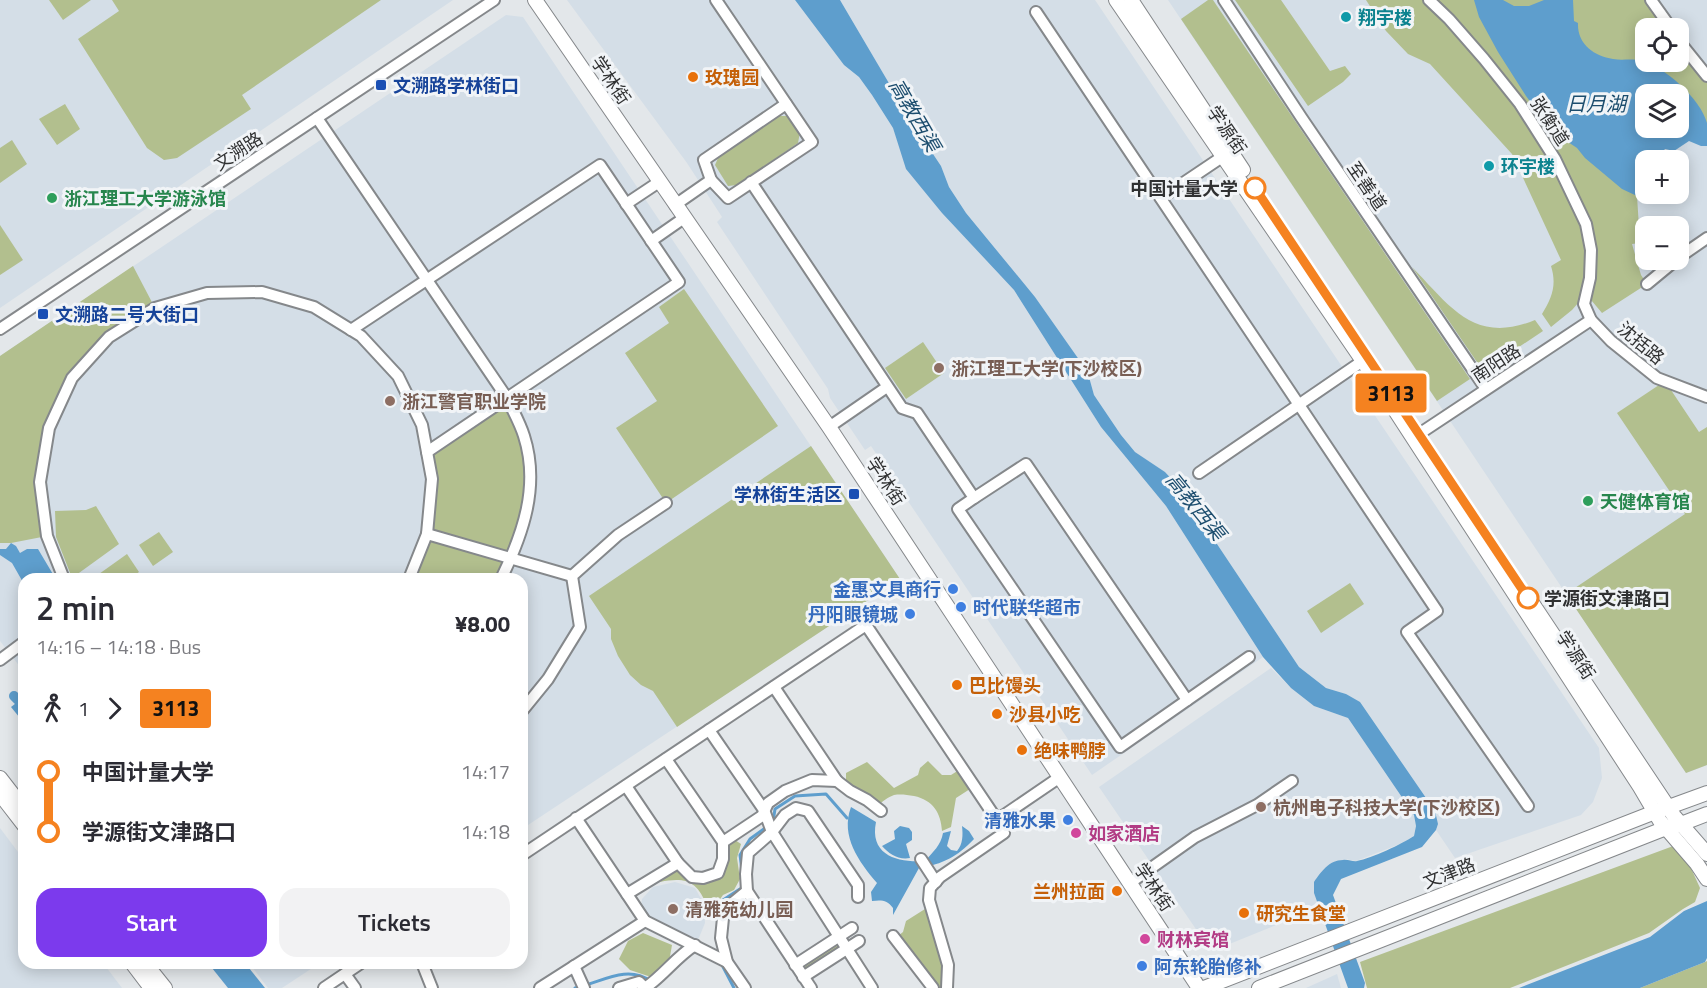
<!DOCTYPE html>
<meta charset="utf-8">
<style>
body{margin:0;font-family:"Titillium Web","Noto Sans SC",sans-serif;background:#f2f2f3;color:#2b2b33;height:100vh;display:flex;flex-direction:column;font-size:22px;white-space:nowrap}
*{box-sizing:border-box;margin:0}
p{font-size:20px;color:#7c7c81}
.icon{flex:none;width:33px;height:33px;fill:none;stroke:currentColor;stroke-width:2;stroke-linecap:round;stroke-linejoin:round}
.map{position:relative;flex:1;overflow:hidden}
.panel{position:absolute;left:18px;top:573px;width:510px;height:396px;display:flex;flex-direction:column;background:#fff;border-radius:18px;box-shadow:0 3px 15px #0003}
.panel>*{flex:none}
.badge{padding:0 12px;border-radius:4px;font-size:21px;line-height:39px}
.buttons{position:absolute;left:1635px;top:18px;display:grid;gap:12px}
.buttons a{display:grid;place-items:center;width:54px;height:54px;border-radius:12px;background:#fff;box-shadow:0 3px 15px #0003;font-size:30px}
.map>.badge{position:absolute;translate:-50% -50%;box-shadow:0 0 0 3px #fff}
.legs{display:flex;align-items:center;gap:9px;height:66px;padding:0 18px;font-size:20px}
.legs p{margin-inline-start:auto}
.summary{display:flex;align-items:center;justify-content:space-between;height:102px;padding:0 18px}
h1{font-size:33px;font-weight:600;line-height:45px}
.button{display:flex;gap:12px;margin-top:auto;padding:12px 18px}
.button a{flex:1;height:69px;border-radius:18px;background:#7c3aed;color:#fff;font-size:24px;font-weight:600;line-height:69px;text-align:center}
.button a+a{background:#f2f2f3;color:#2b2b33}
ul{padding:0 18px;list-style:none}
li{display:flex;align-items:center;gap:21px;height:60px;font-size:22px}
li i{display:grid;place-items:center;width:9px;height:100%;margin:0 8px;background:currentColor}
li i::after{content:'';width:15px;height:15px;margin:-8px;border:4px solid;border-radius:50%;background:#fff}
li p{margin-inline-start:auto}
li:first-child i{background:linear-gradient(#0000 50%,currentColor 0)}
li:last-child i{background:linear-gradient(currentColor 50%,#0000 0)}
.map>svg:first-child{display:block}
</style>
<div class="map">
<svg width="1707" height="988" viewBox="0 0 1707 988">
<rect width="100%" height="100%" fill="#e3e7ea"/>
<g fill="#d4dee7" fill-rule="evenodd">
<path d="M0 0H453L0 308Z"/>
<path d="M567 0H795L844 65 859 77 872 95 893 128 907 169 942 213 1014 290 1101 427 1166 506 1263 657 1092 775 871 446 865 450 830 398 828 389 717 222 722 217 687 163Z"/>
<path d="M840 0H1095L1599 748 1602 778 1593 802 1581 815 1455 858 1436 830 1438 824 1346 694 1326 688 1299 667 1179 487 1165 472 1135 452 1121 435 1094 395 1089 377 1080 361 1035 297 966 213 949 187 941 166 913 124Z"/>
<path d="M1168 0H1707V765L1686 773ZM1646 28H1678V62H1646ZM1646 94H1678V128H1646ZM1646 160H1678V194H1646ZM1646 226H1678V260H1646Z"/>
<path d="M506 15 523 17 900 579 522 829V579H24V672L0 641V356Z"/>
<path d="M1271 668 1291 688 1314 706 1348 718 1414 815 1416 826 1414 836 1405 842 1356 861 1345 859 1314 893 1321 907 1227 945 1202 938 1099 787Z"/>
<path d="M0 828 24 860V963H103L122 988H0Z"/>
<path d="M675 882 695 888 704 904 705 923 698 940 640 913 642 899 653 887Z"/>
<path d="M249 963H320L282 988H268Z"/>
<path d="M1337 974 1341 988H1306Z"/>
</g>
<g fill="#b2bf8e" fill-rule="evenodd">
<path d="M49 0H91L63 20Z"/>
<path d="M112 0H381L242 95 251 109 177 158 164 160 147 148 78 39 119 11Z"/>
<path d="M1208 0H1213L1470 379 1437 401 1181 19Z"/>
<path d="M1235 0H1281L1330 71 1345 66 1351 74 1343 82 1308 106Z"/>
<path d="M1366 0H1651L1671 28H1646V62H1678L1679 40 1707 76V141L1680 128 1630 162 1637 196 1640 243 1632 244 1641 275 1647 284 1602 313 1586 294 1572 310 1551 327 1542 314C1552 298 1557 285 1551 266L1561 260 1512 154 1430 64 1408 54 1386 31ZM1646 94H1678V128H1646Z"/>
<path d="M65 104 80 129 57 145 39 119Z"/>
<path d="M778 116H789L800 132 798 143 737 185 728 186 715 165 718 158Z"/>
<path d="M12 140 27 164 0 183V148Z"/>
<path d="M0 225 23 260 0 275Z"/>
<path d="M133 266 155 308 109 337 72 378 49 428 40 482 47 536 11 543H0V356Z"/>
<path d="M1412 267C1450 306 1474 345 1535 320L1543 331 1483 371Z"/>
<path d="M684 289 778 426 666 503 616 428 657 401 625 353 669 323 659 307Z"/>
<path d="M923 342 944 373 906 399 885 368Z"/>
<path d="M1665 381 1699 432 1707 427V765L1686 773 1566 594 1685 514 1617 413Z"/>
<path d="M507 398 532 471 525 522 501 579H410L427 534V452Z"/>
<path d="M811 446 900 579 677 727 653 691 641 685 630 675 618 656 611 639V629L589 596Z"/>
<path d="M96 506 119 544 72 578 56 537 55 511 86 510Z"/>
<path d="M159 532 173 552 153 566 139 545Z"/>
<path d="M127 554 139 572 129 579H92Z"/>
<path d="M1350 583 1364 604 1321 633 1307 611Z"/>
<path d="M928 761 942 775H951L959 770 970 789 956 798 951 827 942 831C941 813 933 800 914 796 907 795 901 794 894 795 888 797 882 802 877 806L846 784V773L867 762 894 788 918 775 920 768Z"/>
<path d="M735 840 741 844 737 858 740 879 734 890 723 895 715 906H707C697 881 686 877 660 882L673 872 688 866 695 873 711 872 719 862 726 844Z"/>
<path d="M1676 845 1690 866 1700 888 1695 902 1683 909 1649 933 1510 988H1367L1360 962Z"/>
<path d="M925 909 935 936 943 963 941 988H938L898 936 903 932 906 921Z"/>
<path d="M643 933 672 945 669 962 657 979 630 970 619 959 628 941Z"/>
<path d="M838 943 842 950 805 973 801 966Z"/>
<path d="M1707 961V988H1640L1705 962Z"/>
</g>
<g fill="#5e9ecd" fill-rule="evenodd">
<path d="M795 0H840L913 124 941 166 949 187 966 213 1035 297 1080 361 1089 377 1094 395 1121 435 1135 452 1165 472 1179 487 1299 667 1326 688 1346 694 1360 702 1435 811 1438 824 1436 830 1422 847 1341 879 1333 895 1365 983 1364 988H1348L1314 893V882C1321 872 1329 860 1343 860 1348 859 1353 862 1357 861 1372 858 1402 844 1414 836L1416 826 1414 815 1348 718 1314 706 1291 688 1263 657 1166 506 1101 427 1014 290 942 213 906 169 893 128 872 95 859 77 844 65Z"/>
<path d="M1474 0H1503L1514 6H1529L1544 0H1573L1574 21 1578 23C1577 44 1594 56 1613 59 1623 61 1632 58 1641 61 1664 66 1701 99 1707 123 1707 130 1707 139 1707 146H1701L1689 141 1674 151 1665 149 1656 160H1646L1645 174H1642L1640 183 1643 185 1637 196 1622 189 1585 158 1577 148 1553 132 1526 96 1498 52 1479 17ZM1678 94V128H1646V94Z"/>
<path d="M11 543 16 546 20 553 27 549H38L54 576 49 579H24V584L12 563 0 555V549H6Z"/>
<path d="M24 697V723L11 707Z"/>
<path d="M851 807 876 822C869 856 899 863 925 861 933 852 941 845 943 833L951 831 947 846 951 850 957 851C963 844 963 835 962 826L969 831 974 839C957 857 943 864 919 868L893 915V908C887 900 882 900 872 901L871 892 877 883C859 862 840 836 851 807Z"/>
<path d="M900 826 909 828 912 832V840L906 844 910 858C898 860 889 854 882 846L895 839 894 831Z"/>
<path d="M1707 901V958L1705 962 1640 988H1519L1650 937 1684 911Z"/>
<path d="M208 963H245L265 988H228Z"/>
</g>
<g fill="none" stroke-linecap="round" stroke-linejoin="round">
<g stroke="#5e9ecd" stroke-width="3">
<path d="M773 822 775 809 795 796 826 794 847 818"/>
<path d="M742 870 740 855 750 839 768 826"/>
<path d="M717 930 723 900 743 887V886"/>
<path d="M721 963 734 988"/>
<path d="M575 988C600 983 627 964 650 981"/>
</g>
<path stroke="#5e9ecd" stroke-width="10" d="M14 696 19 701"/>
<g stroke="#85888b" stroke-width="14">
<g id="minor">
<path d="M1224 0 1301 117 1486 389"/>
<path d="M1429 0 1449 19 1484 59 1520 104 1555 159 1586 224 1591 250 1590 278 1584 304 1591 320 1611 341 1657 378 1707 397"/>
<path d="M1651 0 1671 28"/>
<path d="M1036 12 1437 611 1407 632 1528 806"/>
<path d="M1678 40 1707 76"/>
<path d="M317 118 507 398C513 411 520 423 524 436 540 486 523 534 501 579"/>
<path d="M711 180 728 198 812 142 716 0"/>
<path d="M751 182 902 408 917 413 974 498 958 509 1120 747 1249 657"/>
<path d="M1161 198 1228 153"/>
<path d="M626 204 659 182"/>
<path d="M675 205 711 180 704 160 786 104"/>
<path d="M651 241 684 218"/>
<path d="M1678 258 1707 238"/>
<path d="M1647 284 1676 260"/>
<path d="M0 329 494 0"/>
<path d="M351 330 600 165 679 282 427 452"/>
<path d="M829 427 887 387"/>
<path d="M1419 434 1591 320"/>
<path d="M1199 473 1367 358"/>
<path d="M974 498 1026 464 1187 700"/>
<path d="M427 534 572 576"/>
<path d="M64 579 47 536 40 482 49 428 72 378 109 337 155 308 207 293 262 292 314 307 361 336 398 376 422 425 432 479 427 534 409 579"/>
<path d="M0 660 24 642"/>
<path d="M774 687 837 781"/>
<path d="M522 711 548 679 580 627 572 576 618 535 666 503"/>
<path d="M709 730 764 810 772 832 872 988"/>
<path d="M666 759 723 842V859L718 873 703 878 692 877 678 863"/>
<path d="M626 786 678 863 627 894"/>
<path d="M576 818 645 921 727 962"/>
<path d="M723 842 762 816 768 803 785 791 812 780 837 781 850 791 867 800 881 811"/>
<path d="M522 855 866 625 997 820"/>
<path d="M921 859 936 882"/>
<path d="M1130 883 1195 837 1257 805 1292 781"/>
<path d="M747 891 811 988"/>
<path d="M893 936 933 988"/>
<path d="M422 963 432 988"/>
<path d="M795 965 852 928"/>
<path d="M574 966 584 988"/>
<path d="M345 974 355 988"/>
<path d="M803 977 859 941"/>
<path d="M324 988 361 963"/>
<path d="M540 988 645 921"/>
<path d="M619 988 639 982 645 988"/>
<path d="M645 988C663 976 676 957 695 945"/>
<path d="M745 988 727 962 721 938 723 918 730 905 747 891 746 874 748 853 772 832 785 815 796 808 808 811 858 885V897"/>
<path d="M947 988 948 965 929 900 930 888 940 877 1004 833 997 820 1060 777"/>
</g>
</g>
<g stroke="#85888b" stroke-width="16">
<g id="major">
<path d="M535 0 829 427 1199 988"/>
<path d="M1116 0 1363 361 1640 787 1660 821 1697 864 1707 879"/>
<path d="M1131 0 1243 170"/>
<path d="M1530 600 1674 816 1707 854"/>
<path d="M0 778 24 809"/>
<path d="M0 794 24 825"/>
<path d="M132 963 151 988"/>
<path d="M145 963 165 988"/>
<path d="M1204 988 1655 812 1707 793"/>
<path d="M1259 988 1666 828 1681 824 1707 814"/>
</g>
</g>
<use href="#minor" stroke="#fff" stroke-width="10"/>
<use href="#major" stroke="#fff" stroke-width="14"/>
</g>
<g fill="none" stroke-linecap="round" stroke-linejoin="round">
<g stroke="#fff" stroke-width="14">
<path id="line-1" d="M1255 188 1528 598"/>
</g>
<use href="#line-1" stroke="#f58220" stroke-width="9"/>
</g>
<g fill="#0f9aa8" stroke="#f1f4f7" stroke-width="2">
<circle cx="1346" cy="17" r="6"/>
<circle cx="1489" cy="166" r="6"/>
</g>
<g fill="#e8710a" stroke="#f1f4f7" stroke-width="2">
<circle cx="693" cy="77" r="6"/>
<circle cx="957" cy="685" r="6"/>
<circle cx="997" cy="714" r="6"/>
<circle cx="1022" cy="750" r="6"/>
<circle cx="1117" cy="891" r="6"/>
<circle cx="1244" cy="913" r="6"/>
</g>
<g fill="#1a4fb4" stroke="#f1f4f7" stroke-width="2">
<rect x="375" y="79" width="12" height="12" rx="3"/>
<rect x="37" y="308" width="12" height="12" rx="3"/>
<rect x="848" y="488" width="12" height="12" rx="3"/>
</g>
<g fill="#fff" stroke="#f58220" stroke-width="3">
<circle cx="1255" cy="188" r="10"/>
<circle cx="1528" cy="598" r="10"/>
</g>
<g fill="#2e9e5b" stroke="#f1f4f7" stroke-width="2">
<circle cx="52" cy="198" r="6"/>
<circle cx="1588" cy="501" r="6"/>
</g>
<g fill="#8d6e63" stroke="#f1f4f7" stroke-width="2">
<circle cx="939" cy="368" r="6"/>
<circle cx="390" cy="401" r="6"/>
<circle cx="1261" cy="807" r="6"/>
<circle cx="673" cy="909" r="6"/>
</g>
<g fill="#3f7fe0" stroke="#f1f4f7" stroke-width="2">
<circle cx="953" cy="589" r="6"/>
<circle cx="961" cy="607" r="6"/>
<circle cx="910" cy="614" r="6"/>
<circle cx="1068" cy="820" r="6"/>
<circle cx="1142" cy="966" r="6"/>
</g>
<g fill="#d1479c" stroke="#f1f4f7" stroke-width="2">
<circle cx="1076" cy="833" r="6"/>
<circle cx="1145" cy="939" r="6"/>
</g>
<g text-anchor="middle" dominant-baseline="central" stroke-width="6" stroke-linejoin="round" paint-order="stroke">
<g font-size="18" font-weight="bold" fill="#0d838f" stroke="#f1f4f7" text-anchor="start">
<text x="1358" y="17">翔宇楼</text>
<text x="1501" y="166">环宇楼</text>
</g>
<g font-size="18" font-weight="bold" fill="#c56008" stroke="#f1f4f7" text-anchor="start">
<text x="705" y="77">玫瑰园</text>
<text x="969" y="685">巴比馒头</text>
<text x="1009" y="714">沙县小吃</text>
<text x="1034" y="750">绝味鸭脖</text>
<text x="1105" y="891" text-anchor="end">兰州拉面</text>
<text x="1256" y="913">研究生食堂</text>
</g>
<g font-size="18" fill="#303132" stroke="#f1f4f7">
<text transform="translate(611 80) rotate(56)">学林街</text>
<text transform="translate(1550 121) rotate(57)">张衡道</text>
<text transform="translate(1227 130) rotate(56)">学源街</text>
<text transform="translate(238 151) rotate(-33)">文溯路</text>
<text transform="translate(1367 186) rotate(56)">至善道</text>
<text transform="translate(1641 343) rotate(40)">沈括路</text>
<text transform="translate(1496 363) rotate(-33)">南阳路</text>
<text transform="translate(886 481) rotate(57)">学林街</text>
<text transform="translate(1576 655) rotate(57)">学源街</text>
<text transform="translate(1449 873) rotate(-21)">文津路</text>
<text transform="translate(1154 887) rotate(56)">学林街</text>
</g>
<g font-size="18" font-weight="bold" fill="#164399" stroke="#f1f4f7" text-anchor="start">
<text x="393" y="85">文溯路学林街口</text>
<text x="55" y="314">文溯路二号大街口</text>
<text x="842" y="494" text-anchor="end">学林街生活区</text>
</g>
<g font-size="18" font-weight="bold" fill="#303132" stroke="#f1f4f7" text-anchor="end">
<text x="1238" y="188">中国计量大学</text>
<text x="1544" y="598" text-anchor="start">学源街文津路口</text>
</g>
<g font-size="18" font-weight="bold" fill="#27864d" stroke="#f1f4f7" text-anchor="start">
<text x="64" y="198">浙江理工大学游泳馆</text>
<text x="1600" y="501">天健体育馆</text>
</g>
<g font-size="18" font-weight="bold" fill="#785e54" stroke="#f1f4f7" text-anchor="start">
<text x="951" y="368">浙江理工大学(下沙校区)</text>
<text x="402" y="401">浙江警官职业学院</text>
<text x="1273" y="807">杭州电子科技大学(下沙校区)</text>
<text x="685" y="909">清雅苑幼儿园</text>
</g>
<g font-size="18" font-weight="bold" fill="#366cbe" stroke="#f1f4f7" text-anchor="end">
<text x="941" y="589">金惠文具商行</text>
<text x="973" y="607" text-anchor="start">时代联华超市</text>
<text x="898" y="614">丹阳眼镜城</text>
<text x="1056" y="820">清雅水果</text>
<text x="1154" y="966" text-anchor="start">阿东轮胎修补</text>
</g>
<g font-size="18" font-weight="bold" fill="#b23c85" stroke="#f1f4f7" text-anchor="start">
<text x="1088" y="833">如家酒店</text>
<text x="1157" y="939">财林宾馆</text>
</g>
<g font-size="20" font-style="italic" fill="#1c4d6e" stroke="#f1f4f7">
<text x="1596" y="103">日月湖</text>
<text transform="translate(915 115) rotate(60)">高教西渠</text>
<text transform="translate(1196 506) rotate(51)">高教西渠</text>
</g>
</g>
</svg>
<div class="buttons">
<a><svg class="icon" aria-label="locate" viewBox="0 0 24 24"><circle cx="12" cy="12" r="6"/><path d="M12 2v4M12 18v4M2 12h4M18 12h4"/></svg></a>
<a><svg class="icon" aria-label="layers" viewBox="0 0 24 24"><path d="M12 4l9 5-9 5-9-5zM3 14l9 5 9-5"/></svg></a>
<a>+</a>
<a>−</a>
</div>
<b class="badge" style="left:1391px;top:393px;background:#f58220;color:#111">3113</b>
<section class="panel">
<div class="summary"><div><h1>2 min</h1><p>14:16 – 14:18 · Bus</p></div><b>¥8.00</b></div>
<div class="legs"><svg class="icon" aria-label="walk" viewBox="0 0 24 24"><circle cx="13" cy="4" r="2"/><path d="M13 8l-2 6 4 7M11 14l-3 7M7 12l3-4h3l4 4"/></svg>1<svg class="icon" aria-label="forward" viewBox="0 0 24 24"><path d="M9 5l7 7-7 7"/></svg><b class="badge" style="background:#f58220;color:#111">3113</b></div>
<ul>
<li><i style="color:#f58220"></i><b>中国计量大学</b><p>14:17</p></li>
<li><i style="color:#f58220"></i><b>学源街文津路口</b><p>14:18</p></li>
</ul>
<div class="button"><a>Start</a><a>Tickets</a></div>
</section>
</div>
